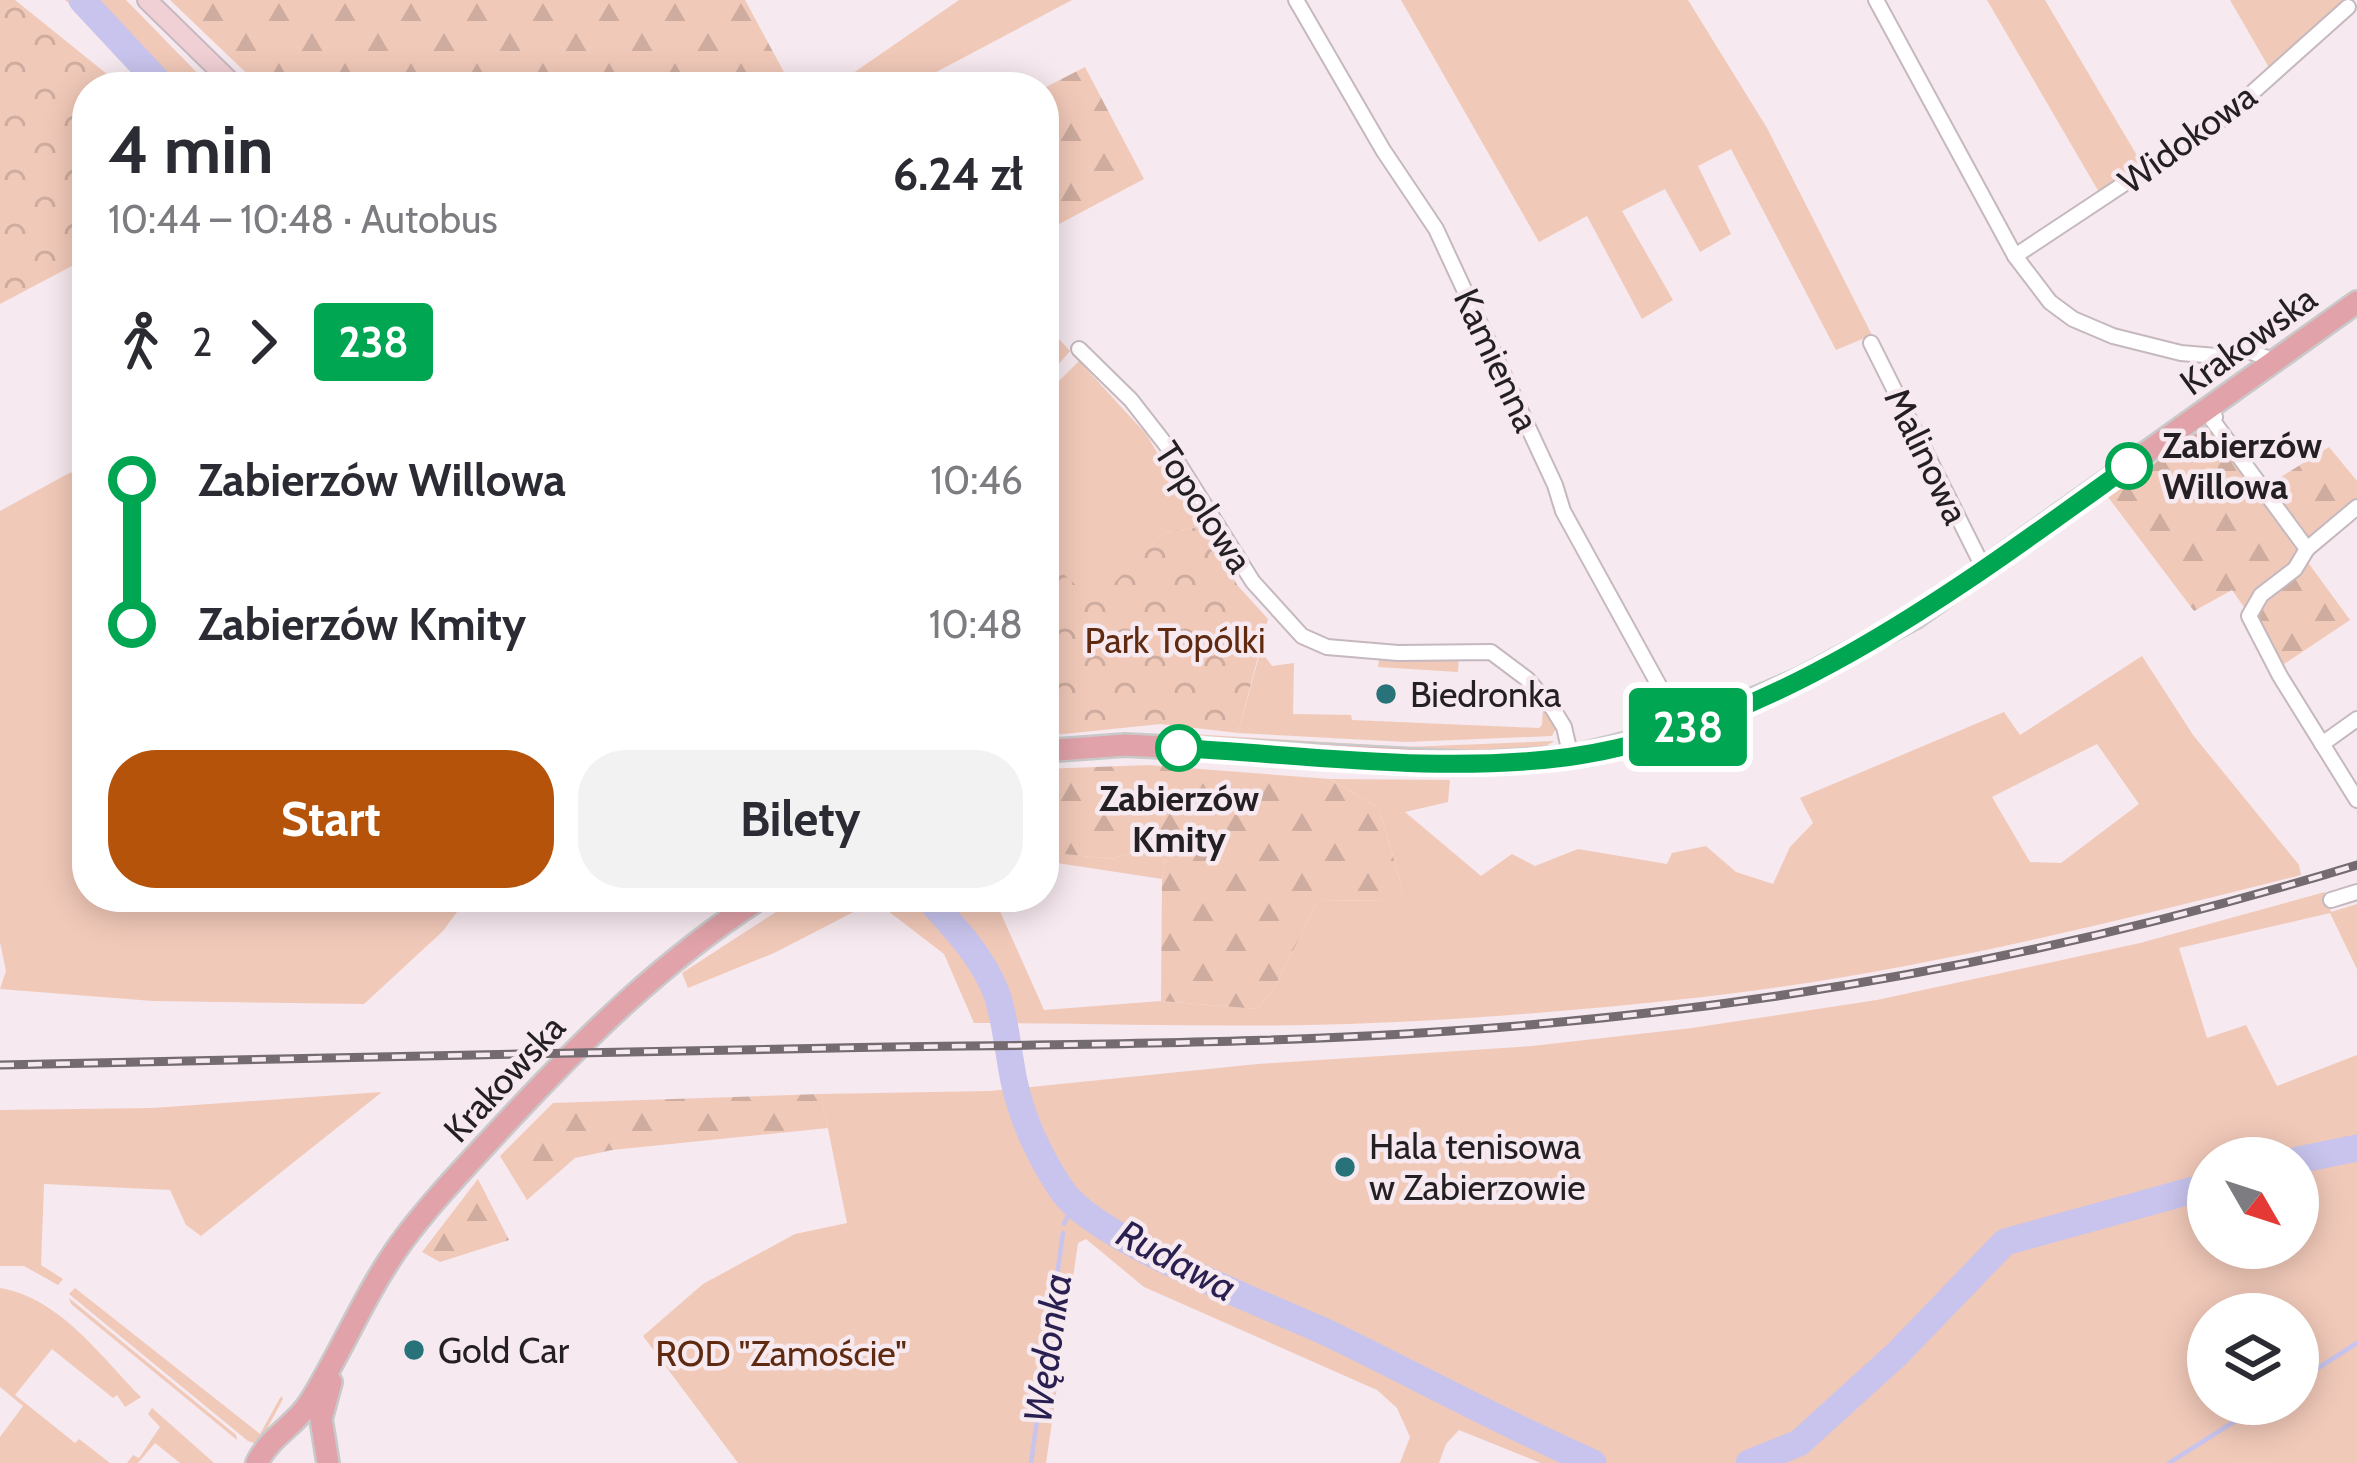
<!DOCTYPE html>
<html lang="pl">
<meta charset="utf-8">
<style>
body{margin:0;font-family:Cabin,sans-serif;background:#f2f2f3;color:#2b2b33;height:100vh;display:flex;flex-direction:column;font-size:45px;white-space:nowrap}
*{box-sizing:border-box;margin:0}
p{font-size:39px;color:#7c7c81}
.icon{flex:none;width:66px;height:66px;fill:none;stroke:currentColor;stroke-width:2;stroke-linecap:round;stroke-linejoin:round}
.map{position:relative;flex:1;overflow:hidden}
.panel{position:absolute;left:72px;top:72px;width:987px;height:840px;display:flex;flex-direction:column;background:#fff;border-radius:48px;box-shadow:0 6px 30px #0003}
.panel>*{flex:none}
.badge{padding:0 24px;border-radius:9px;font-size:42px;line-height:78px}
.needle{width:78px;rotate:129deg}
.fabs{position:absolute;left:2187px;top:1137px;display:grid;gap:24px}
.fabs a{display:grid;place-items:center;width:132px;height:132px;border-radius:50%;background:#fff;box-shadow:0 6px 30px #0003;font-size:60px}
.map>.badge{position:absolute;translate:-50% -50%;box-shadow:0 0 0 6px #fff}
.legs{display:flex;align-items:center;gap:18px;height:132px;padding:0 36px;font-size:39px}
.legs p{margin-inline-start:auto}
.headline{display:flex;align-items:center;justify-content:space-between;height:204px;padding:0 36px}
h1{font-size:66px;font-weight:700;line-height:90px}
.cta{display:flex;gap:24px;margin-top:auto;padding:24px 36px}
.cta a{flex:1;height:138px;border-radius:48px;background:#b45309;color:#fff;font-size:48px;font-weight:700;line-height:138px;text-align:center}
.cta a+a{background:#f2f2f3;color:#2b2b33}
ul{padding:0 36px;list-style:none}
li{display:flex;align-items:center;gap:42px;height:144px;font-size:45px}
li i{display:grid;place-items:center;width:18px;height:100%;margin:0 15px;background:currentColor}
li i::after{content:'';width:30px;height:30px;margin:-15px;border:9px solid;border-radius:50%;background:#fff}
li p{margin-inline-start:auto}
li:first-child i{background:linear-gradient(#0000 50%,currentColor 0)}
li:last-child i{background:linear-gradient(currentColor 50%,#0000 0)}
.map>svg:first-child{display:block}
</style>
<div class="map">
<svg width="2357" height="1463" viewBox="0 0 2357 1463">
<defs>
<pattern id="forest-firs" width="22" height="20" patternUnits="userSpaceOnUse" patternTransform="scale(3)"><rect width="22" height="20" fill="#f1c9b9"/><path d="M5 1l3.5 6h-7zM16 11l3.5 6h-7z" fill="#ceac9f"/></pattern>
<pattern id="park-crowns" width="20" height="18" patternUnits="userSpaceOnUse" patternTransform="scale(3)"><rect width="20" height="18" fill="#f1c9b9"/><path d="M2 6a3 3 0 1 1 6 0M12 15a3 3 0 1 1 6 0" fill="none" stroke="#ceac9f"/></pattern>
</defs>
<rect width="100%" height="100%" fill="#f6e9ef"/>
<g fill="#f1c9b9" fill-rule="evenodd">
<path d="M65 0H126L211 87H154L92 21Z"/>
<path d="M959 0H1072L908 87H833Z"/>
<path d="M1401 0H1688L1767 128 1872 335 1836 350 1731 149 1698 166 1731 234 1700 252 1665 189 1622 211 1673 300 1642 319 1587 216 1539 242Z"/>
<path d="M1987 0H2045L2139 159 2140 168 2100 194Z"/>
<path d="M2230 0H2346V2L2271 71Z"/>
<path d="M1044 323 1070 351 1044 381Z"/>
<path d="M1079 361 1146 434 1202 527 1165 532 1095 603 1044 557V396Z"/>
<path d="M71 472 87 503V897H468L443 931 364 1004 153 1001 0 989 6 971 0 942V511Z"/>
<path d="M1264 655 1272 666 1294 663 1293 714 1351 715 1352 720 1539 728 1542 725 1543 708 1556 728 1552 736 1406 742 1238 733 1259 656Z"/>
<path d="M1459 655 1458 672 1378 667 1379 660Z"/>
<path d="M2142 656 2193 735 2299 865 2301 875C2104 925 1905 974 1703 997 1585 1010 1466 1020 1348 1024 1224 1028 1099 1023 974 1023L944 954 875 901 774 953 688 988 682 973 799 897H1006L998 907 1044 1010 1161 1001 1257 1009 1275 987 1318 900 1387 901 1403 891 1379 808 1330 779 1450 780 1448 802 1405 812 1481 876 1512 854 1535 866 1578 849 1667 864 1672 853 1706 846 1736 872 1773 884 1790 847 1813 823 1800 798 2004 712 2020 735ZM2097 744 2139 804 2061 863 2030 862 1992 797Z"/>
<path d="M1191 734 1406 747 1554 741C1525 768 1242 742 1191 734Z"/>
<path d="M1162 843 1165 865 1162 879 1044 861V852L1112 859Z"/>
<path d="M2325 892 2331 912 2357 904V969L2330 913 2179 948 2207 1038 2246 1025 2277 1086 2357 1055V1463H1541L1459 1430 1446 1444 1439 1463H1400L1410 1437 1397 1408 1377 1390 1144 1287 1086 1239 1078 1243 1046 1463H738L643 1336 703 1284 795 1234 847 1223 821 1094 990 1091 1258 1064 1532 1046 1692 1028 1877 1000 2140 943ZM2208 1158H2298V1248H2208ZM2208 1314H2298V1404H2208Z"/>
<path d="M382 1092 201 1236 186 1225 170 1190 44 1184 41 1265 63 1279 58 1285 24 1266H0V1110L152 1108Z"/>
<path d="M0 1288C60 1298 100 1356 141 1397L125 1407 117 1395 113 1398 52 1349 15 1395 75 1443 79 1439 110 1463H0V1437L23 1406 0 1387Z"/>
<path d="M75 1288 260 1434 281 1396 283 1399 262 1438 257 1444 248 1441 69 1294Z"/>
<path d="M69 1298 236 1435 237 1440 71 1304Z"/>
<path d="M152 1408 214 1463H180L155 1443 138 1463H127L133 1455 139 1458 160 1427 148 1414Z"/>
</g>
<g fill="url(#forest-firs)">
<path d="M170 0H745L792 87H261Z"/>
<path d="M1085 67 1144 179 1044 232V88Z"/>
<path d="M2213 421 2260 490 2329 447 2357 481V499L2296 546 2350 620 2284 664 2232 590 2194 611 2108 497Z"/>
<path d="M1148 765 1330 779 1379 808 1403 891 1388 901 1318 900 1275 987 1257 1009 1161 1001 1162 879 1165 865 1162 843 1112 859 1044 852V769Z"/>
<path d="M821 1094 828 1128 612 1150 575 1158 527 1200 500 1156 553 1103Z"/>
<path d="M478 1179 509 1240 440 1262 422 1252Z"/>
</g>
<g fill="url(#park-crowns)">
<path d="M0 0H15L123 87H87V258L0 304Z"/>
<path d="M1202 527 1238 586 1268 619 1238 733 1161 724 1044 736V557L1095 602 1165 532Z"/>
</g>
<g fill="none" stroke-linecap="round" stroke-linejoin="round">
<g stroke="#c8c4ed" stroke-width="4.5">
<path d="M1064 1224 1074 1203"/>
<path d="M2298 1381 2357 1343"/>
<path d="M1031 1463 1063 1233"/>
<path d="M2169 1463 2262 1404"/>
</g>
<g stroke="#c8c4ed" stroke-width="27">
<path d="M82 0 163 87"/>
<path d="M927 897C954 927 981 955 996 992 1006 1020 1008 1053 1014 1081 1022 1119 1040 1157 1061 1189 1095 1241 1270 1306 1332 1335 1419 1377 1504 1424 1593 1463"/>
<path d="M2298 1160 2357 1148"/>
<path d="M1749 1463 1799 1443 1897 1354 2005 1242 2208 1186"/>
</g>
<g stroke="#c5b8bf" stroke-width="18">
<g id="street">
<path d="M1296 0 1383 150 1436 229 1555 485 1563 511 1683 729"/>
<path d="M1876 0 2015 256 2050 302 2073 319 2113 336 2181 353 2216 356 2245 350 2265 357 2270 364"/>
<path d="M2015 256 2225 117 2348 7"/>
<path d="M1871 343 1984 569"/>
<path d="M1079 349 1131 400 1170 450 1253 582 1302 636 1327 647 1398 653 1491 652 1527 679 1553 709 1564 727 1571 757"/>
<path d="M2209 408 2215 417 2213 421 2307 549"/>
<path d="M2357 507 2307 549 2295 569 2261 595 2249 616 2280 676 2357 800"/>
<path d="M2322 744 2357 719"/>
<path d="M2331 900 2357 892"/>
</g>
</g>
<g stroke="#c5b8bf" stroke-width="22">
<path id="secondary" d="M147 0 236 87"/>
</g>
<g stroke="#cac9ca" stroke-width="26">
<g id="primary">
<path d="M1044 751 1125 745 1475 763 1571 757 1683 729 1800 679 1916 617 2357 302"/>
<path d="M257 1463C269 1437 295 1426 310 1402 342 1351 365 1293 401 1243 431 1202 468 1164 503 1126 583 1040 662 961 762 897"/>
<path d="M328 1463 321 1419 331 1382"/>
</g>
</g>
<use href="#street" stroke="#fff" stroke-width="14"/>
<use href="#secondary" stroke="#f0d0d4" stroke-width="18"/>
<use href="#primary" stroke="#e1a2a9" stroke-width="21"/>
<g stroke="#736b6f" stroke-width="9">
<path id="rail" d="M0 1065C278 1059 557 1053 835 1048 1070 1044 1305 1045 1539 1024 1816 1000 2091 946 2357 865"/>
</g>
<use href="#rail" stroke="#f6e9ef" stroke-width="4.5" stroke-dasharray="14" stroke-linecap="butt"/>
</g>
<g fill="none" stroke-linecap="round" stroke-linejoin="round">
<g stroke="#fff" stroke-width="27">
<path id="line-1" d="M1179 748C1307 755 1441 774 1569 757 1775 728 1965 584 2129 466"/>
</g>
<use href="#line-1" stroke="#00a651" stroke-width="18"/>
</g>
<g fill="#fff" stroke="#00a651" stroke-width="6">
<circle cx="2129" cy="466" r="21"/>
<circle cx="1179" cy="748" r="21"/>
</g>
<g fill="#287279" stroke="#f6e9ef" stroke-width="4.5">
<circle cx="1386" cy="694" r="12"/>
<circle cx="1345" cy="1167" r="12"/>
<circle cx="414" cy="1350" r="12"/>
</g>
<g text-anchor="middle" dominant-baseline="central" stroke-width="9" stroke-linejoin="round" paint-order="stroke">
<g font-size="36" fill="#241f22" stroke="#f6e9ef">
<text transform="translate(2187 138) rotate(-36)">Widokowa</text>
<text transform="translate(2248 340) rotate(-36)">Krakowska</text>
<text transform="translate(1497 360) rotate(65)">Kamienna</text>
<text transform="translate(1927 456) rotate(64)">Malinowa</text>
<text transform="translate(1204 507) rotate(57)">Topolowa</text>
<text transform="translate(504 1078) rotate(-47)">Krakowska</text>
</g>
<g font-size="36" font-weight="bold" fill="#241f22" stroke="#f6e9ef" text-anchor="start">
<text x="2162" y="445">Zabierzów<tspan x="2162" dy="41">Willowa</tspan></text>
<text x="1179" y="798" text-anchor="middle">Zabierzów<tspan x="1179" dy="41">Kmity</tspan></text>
</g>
<g font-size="36" fill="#602a10" stroke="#f6e9ef">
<text x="1175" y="640">Park Topólki</text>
<text x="781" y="1353">ROD "Zamoście"</text>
</g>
<g font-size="36" fill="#241f22" stroke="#f6e9ef" text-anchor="start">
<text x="1410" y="694">Biedronka</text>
<text x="1369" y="1146">Hala tenisowa<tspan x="1369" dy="41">w Zabierzowie</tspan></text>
<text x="438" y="1350">Gold Car</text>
</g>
<g font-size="39" font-style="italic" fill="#291f50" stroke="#f6e9ef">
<text transform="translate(1177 1260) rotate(28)">Rudawa</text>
<text transform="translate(1047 1348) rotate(-82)">Wędonka</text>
</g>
</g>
</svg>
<div class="fabs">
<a><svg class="needle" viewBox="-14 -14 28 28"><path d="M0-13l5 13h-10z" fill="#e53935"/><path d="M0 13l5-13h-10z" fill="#7c7c81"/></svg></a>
<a><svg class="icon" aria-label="layers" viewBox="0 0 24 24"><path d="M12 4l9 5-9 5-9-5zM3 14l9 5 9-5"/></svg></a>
</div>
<b class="badge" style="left:1688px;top:727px;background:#00a651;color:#fff">238</b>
<section class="panel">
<div class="headline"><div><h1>4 min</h1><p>10:44 – 10:48 · Autobus</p></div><b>6.24 zł</b></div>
<div class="legs"><svg class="icon" aria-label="walk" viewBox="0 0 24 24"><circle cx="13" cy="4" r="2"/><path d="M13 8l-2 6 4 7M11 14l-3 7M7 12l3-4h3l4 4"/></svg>2<svg class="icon" aria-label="forward" viewBox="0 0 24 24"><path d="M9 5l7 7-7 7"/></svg><b class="badge" style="background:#00a651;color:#fff">238</b></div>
<ul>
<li><i style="color:#00a651"></i><b>Zabierzów Willowa</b><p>10:46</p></li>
<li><i style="color:#00a651"></i><b>Zabierzów Kmity</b><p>10:48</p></li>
</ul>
<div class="cta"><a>Start</a><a>Bilety</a></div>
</section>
</div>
